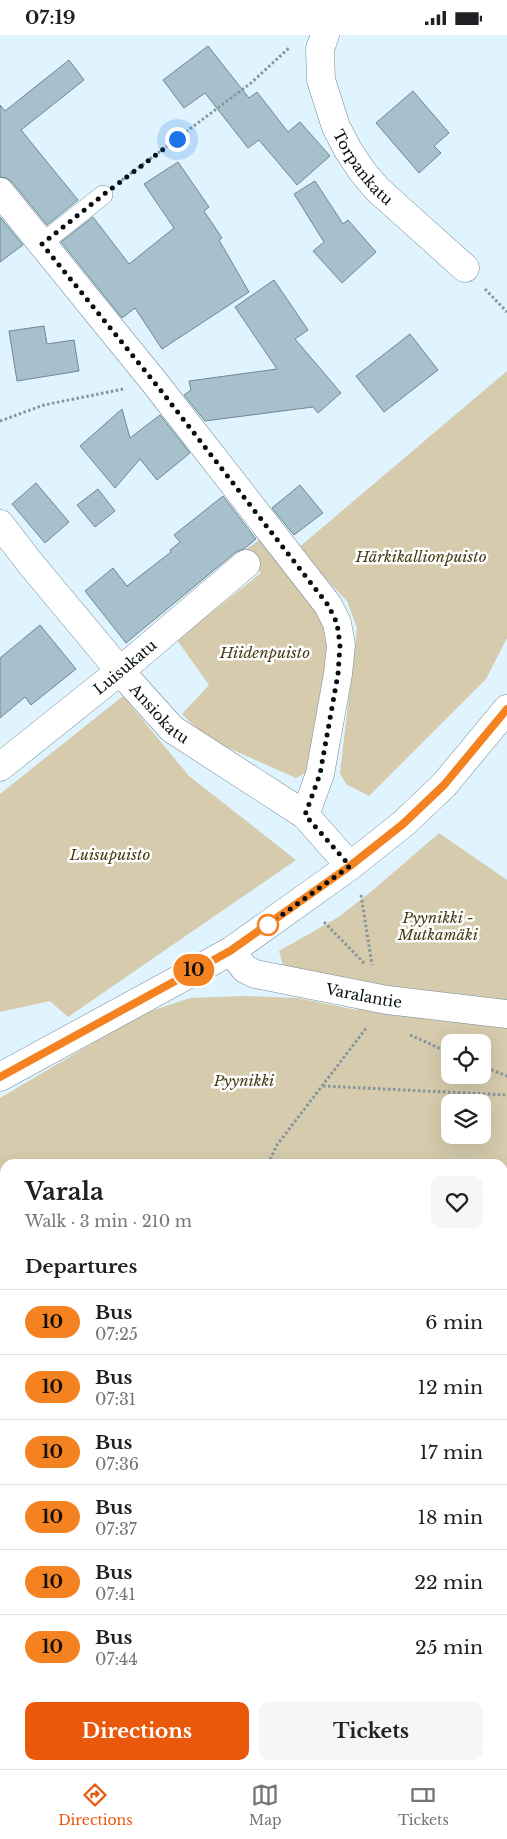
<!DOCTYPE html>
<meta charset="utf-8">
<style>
body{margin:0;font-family:"Libre Baskerville",serif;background:#f6f6f6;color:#202124;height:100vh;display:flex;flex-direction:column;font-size:19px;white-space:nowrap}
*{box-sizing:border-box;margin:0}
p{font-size:16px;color:#757577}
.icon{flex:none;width:28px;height:28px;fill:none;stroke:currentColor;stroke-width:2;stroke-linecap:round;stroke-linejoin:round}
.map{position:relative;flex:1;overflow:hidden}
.panel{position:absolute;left:0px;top:1124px;width:508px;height:611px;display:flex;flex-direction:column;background:#fff;border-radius:15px 15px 0 0;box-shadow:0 5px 20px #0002}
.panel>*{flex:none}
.badge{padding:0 10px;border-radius:16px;font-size:18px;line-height:32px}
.controls{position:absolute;left:441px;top:999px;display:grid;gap:10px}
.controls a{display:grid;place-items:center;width:50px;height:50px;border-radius:10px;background:#fff;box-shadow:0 5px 20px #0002;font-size:25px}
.you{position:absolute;width:25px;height:25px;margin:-12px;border:4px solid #fff;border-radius:50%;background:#1a73e8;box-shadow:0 0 0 8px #1a73e833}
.map>.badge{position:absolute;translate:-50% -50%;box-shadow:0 0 0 2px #fff}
h2{padding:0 25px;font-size:19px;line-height:45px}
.round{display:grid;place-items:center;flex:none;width:52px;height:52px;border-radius:10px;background:#f6f6f6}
.summary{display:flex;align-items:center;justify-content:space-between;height:85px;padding:0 25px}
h1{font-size:24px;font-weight:700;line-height:38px}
.cta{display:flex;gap:10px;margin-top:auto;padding:10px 25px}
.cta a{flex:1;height:58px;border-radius:10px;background:#ea580c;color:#fff;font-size:20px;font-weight:700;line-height:58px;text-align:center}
.cta a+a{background:#f6f6f6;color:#202124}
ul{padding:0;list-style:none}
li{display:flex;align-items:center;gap:15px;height:65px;padding:0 25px;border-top:1px solid #e0e0e0}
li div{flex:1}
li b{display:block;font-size:19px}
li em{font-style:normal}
li .badge{min-width:55px;font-weight:700;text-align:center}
.status{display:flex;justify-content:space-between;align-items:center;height:35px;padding:0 25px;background:#fff;direction:ltr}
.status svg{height:14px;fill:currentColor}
.dock{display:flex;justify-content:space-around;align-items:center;height:70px;border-top:1px solid #e0e0e0;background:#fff;font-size:14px;color:#757577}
.dock a{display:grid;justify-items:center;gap:2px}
.dock .active{color:#ea580c}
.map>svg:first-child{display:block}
</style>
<div class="status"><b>07:19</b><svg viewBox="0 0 49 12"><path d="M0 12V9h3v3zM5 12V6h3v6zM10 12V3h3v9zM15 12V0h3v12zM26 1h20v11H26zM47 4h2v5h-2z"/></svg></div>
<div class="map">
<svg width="507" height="1734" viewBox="0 0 507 1734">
<rect width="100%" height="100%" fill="#dff4fe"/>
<g fill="#d6cbac" fill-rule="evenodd">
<path d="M507 336V603L486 644 369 761 346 749 340 738 357 593 347 566 297 514Z"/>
<path d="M262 503 316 574 325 592 330 611 311 735 296 743 222 710 199 696 182 679 209 650 177 605 261 538 244 516Z"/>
<path d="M123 661 189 741 296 825 68 982 50 966 0 977V759Z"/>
<path d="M439 798 507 845V1734H0V1063L142 979 190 963 244 961 298 963 357 975 400 956 283 931 279 916 337 883 372 856ZM450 1008H482V1040H450ZM450 1068H482V1100H450ZM5 1129H502V1730H5Z"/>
</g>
<g fill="#a6c1cc" stroke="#6f8893">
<path d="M208 11 249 63 257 57 288 97 300 87 330 121 297 150 259 105 248 113 205 58 184 73 163 45Z"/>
<path d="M69 25 84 45 21 95 78 165 47 190 12 147 6 143 0 142V70L5 76Z"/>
<path d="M413 56 449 98 434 111 441 118 419 138 376 88Z"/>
<path d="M178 127 209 172 204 176 222 203 219 205 249 257 162 314 135 273 122 283 61 207 93 182 129 229 174 193 144 149Z"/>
<path d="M315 146 343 189 348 185 376 217 342 248 313 216 324 207 294 159Z"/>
<path d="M0 182 23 210 0 227Z"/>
<path d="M274 245 308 295 295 304 341 358 318 378 313 372 205 386 184 360 191 355 189 346 277 334 235 272Z"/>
<path d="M44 291 47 309 74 305 79 336 17 346 9 296Z"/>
<path d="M410 299 438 335 384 377 356 341Z"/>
<path d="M122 374 130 403 160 380 190 418 157 445 140 424 115 453 80 411Z"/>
<path d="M36 448 69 487 45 508 12 469Z"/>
<path d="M300 450 323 478 294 500 272 473Z"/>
<path d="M98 454 115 476 95 492 77 470Z"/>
<path d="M223 461 256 504 244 514 236 517 126 608 85 556 113 533 127 551 171 517 170 515 180 507 174 500Z"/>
<path d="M40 590 76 634 31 670 25 662 0 683V623Z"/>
</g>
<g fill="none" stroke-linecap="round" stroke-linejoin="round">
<g stroke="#728b96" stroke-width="20">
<path id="service" d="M41 209 103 160"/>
</g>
<g stroke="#728b96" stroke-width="29">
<g id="minor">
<path id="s1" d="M325 0 320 14 321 45 336 92 348 115 362 136 377 154 465 233"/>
<path d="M0 157 155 348 328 570 337 588 341 610 338 639 320 739 305 780"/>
<path id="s2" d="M0 489 30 528 120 636 172 694 305 780 350 831"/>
<path id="s3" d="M0 732 120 636 246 529"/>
<path id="s4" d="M231 916 245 934 255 939 387 965 507 979"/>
</g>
</g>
<g stroke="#728b96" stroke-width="29">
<path id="tertiary" d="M0 1042 231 916 350 831 403 789 444 750 507 674"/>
</g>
<g stroke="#85959d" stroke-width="3" stroke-dasharray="2.5 2.5" stroke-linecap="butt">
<path d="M122 145 251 48 290 12"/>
<path d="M485 254 507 277"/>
<path d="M0 386 44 370 123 354"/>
<path d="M361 860 372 930"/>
<path d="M324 887 365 929"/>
<path d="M410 1000 450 1018"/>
<path d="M482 1031 507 1041"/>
<path d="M323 1051 507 1060"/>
<path d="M268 1129 277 1110 367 992"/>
<path d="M0 1615H5"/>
<path d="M502 1617 507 1616"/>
</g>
<use href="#service" stroke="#fff" stroke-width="19"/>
<use href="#minor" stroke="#fff" stroke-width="28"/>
<use href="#tertiary" stroke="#fff" stroke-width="28"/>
</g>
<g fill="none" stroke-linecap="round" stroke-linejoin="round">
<g stroke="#fff" stroke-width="11">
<path id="line" d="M0 1042 230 916 350 831 403 789 444 750 507 674"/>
</g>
<use href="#line" stroke="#f58220" stroke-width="8"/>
<path stroke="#060f13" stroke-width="5" stroke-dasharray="0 9" d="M177 104 103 160 42 209 155 348 328 570 337 588 340 610 338 639 320 739 305 780 350 831 268 890"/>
</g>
<circle fill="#fff" stroke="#f58220" stroke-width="2.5" cx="268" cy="890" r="10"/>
<g text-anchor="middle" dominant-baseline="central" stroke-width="5" stroke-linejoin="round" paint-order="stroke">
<g font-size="15" fill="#060f13" stroke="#fff">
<text stroke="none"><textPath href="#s1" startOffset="144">Torpankatu</textPath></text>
<text stroke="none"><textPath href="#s3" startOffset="160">Luisukatu</textPath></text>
<text stroke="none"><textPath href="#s2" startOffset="248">Ansiokatu</textPath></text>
<text stroke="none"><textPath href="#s4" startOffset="145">Varalantie</textPath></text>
</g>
<g font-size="15" font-style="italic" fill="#483c15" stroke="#fff">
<text x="421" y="521">Härkikallionpuisto</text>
<text x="265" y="617">Hiidenpuisto</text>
<text x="110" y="819">Luisupuisto</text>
<text x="438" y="882">Pyynikki -<tspan x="438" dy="17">Mutkamäki</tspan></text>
<text x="244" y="1045">Pyynikki</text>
</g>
</g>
</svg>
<div class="controls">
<a><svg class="icon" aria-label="locate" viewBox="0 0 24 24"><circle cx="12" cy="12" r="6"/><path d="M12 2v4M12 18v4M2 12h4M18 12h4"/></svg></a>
<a><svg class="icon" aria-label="layers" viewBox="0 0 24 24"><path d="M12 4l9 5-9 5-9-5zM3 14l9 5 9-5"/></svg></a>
</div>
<div class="you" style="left:177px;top:104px"></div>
<b class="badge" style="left:194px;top:935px;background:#f58220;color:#111">10</b>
<section class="panel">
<div class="summary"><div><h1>Varala</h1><p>Walk · 3 min · 210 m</p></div><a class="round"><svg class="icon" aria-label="heart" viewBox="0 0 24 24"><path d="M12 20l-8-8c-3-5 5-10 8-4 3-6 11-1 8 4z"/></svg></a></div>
<h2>Departures</h2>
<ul>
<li><span class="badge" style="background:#f58220;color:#111">10</span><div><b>Bus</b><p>07:25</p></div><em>6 min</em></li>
<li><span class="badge" style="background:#f58220;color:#111">10</span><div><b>Bus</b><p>07:31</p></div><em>12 min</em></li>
<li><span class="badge" style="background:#f58220;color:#111">10</span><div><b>Bus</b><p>07:36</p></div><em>17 min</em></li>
<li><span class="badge" style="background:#f58220;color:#111">10</span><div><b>Bus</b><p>07:37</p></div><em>18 min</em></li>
<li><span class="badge" style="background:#f58220;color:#111">10</span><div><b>Bus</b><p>07:41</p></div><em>22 min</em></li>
<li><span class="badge" style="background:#f58220;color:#111">10</span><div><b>Bus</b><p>07:44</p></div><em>25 min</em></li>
</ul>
<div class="cta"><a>Directions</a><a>Tickets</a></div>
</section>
</div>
<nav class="dock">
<a class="active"><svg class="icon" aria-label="directions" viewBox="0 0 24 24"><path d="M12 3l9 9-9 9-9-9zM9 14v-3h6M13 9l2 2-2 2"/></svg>Directions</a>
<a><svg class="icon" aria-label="map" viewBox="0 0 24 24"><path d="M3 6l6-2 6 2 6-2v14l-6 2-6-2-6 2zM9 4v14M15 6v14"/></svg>Map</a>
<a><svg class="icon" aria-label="tickets" viewBox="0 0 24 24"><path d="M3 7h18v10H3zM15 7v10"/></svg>Tickets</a>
</nav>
